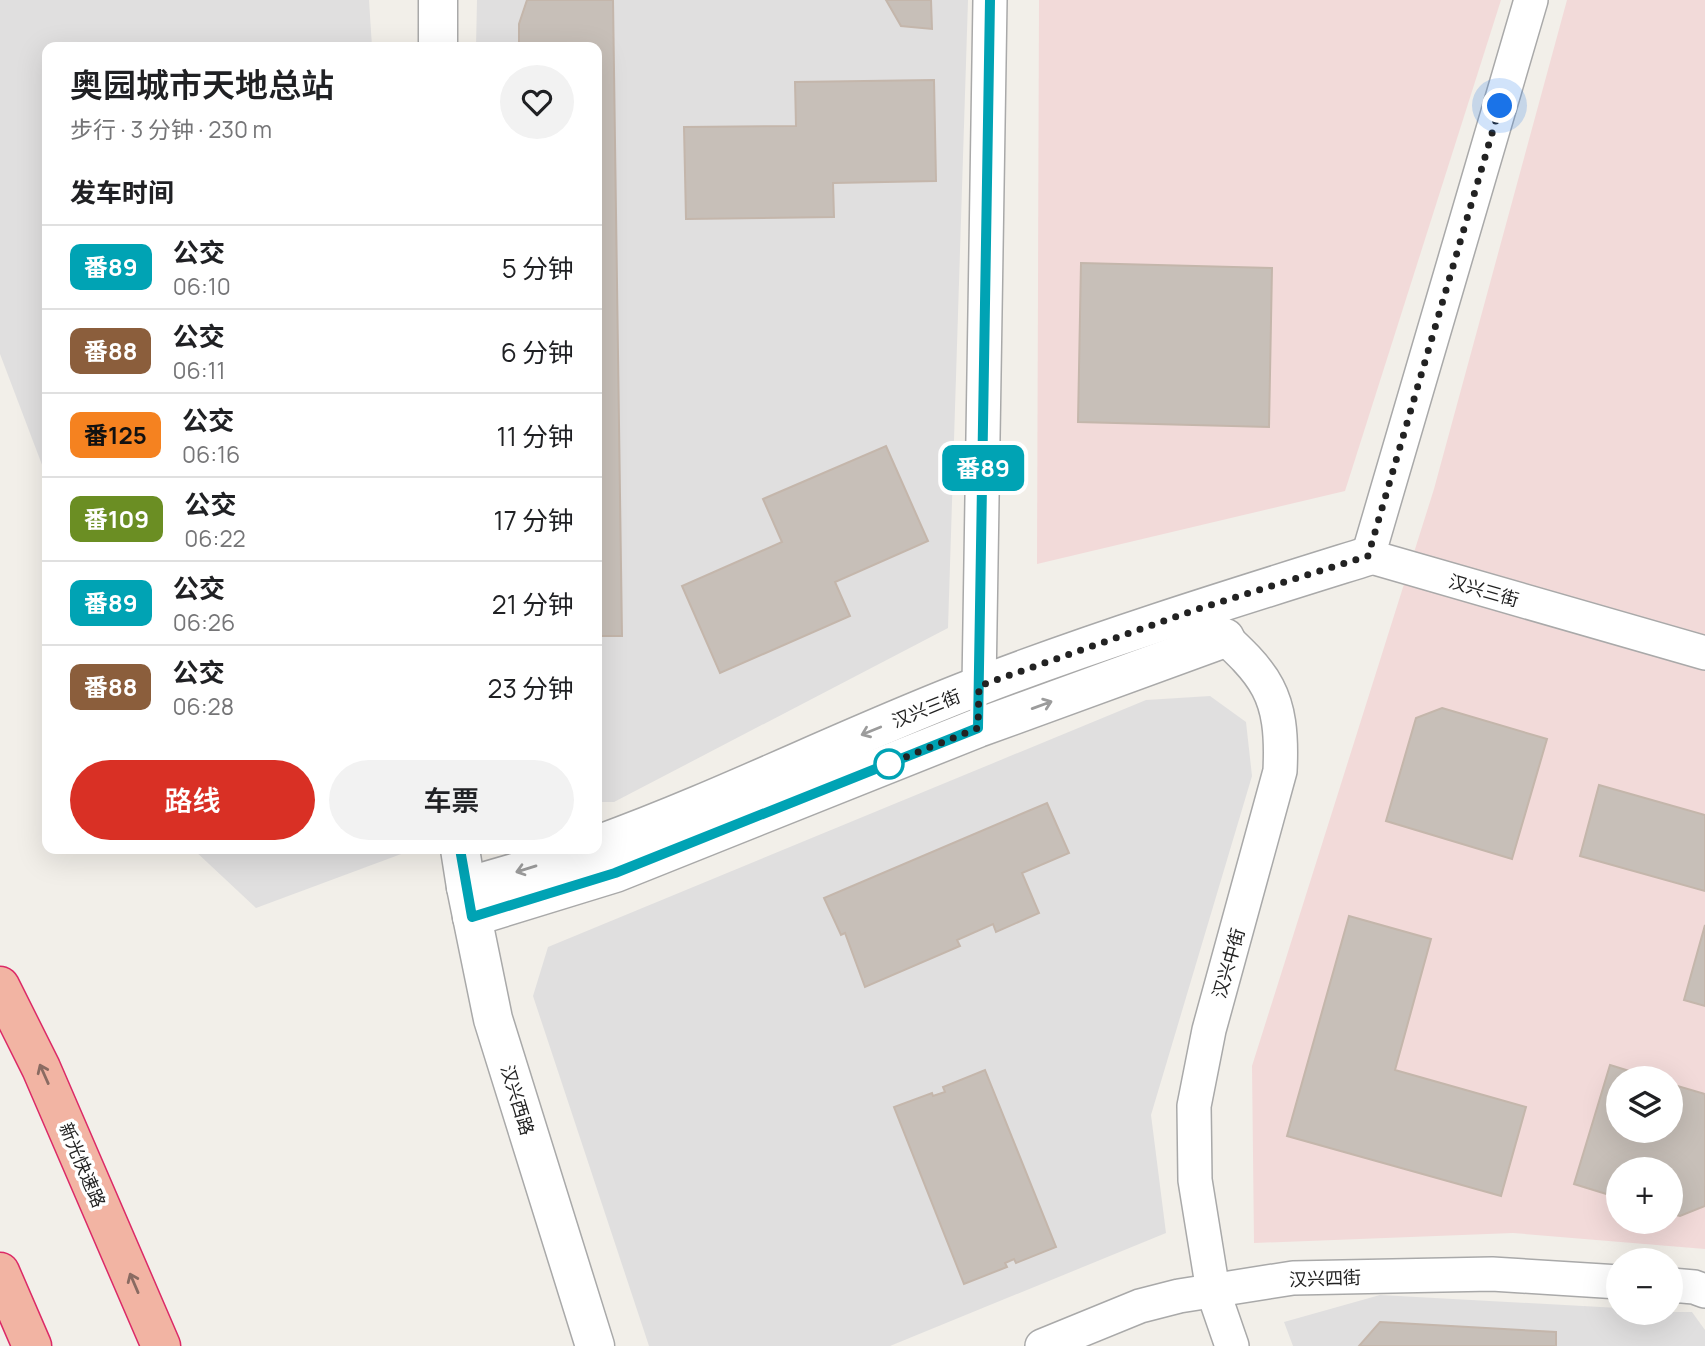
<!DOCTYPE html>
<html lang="zh">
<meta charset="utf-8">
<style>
body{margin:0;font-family:Manrope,"Noto Sans SC",sans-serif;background:#f2f2f2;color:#202124;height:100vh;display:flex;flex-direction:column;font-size:26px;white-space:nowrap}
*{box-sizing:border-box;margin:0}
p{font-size:23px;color:#757577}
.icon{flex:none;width:38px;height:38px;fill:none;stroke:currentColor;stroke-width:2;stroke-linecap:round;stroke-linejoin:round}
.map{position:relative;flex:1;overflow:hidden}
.drawer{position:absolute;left:42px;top:42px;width:560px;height:812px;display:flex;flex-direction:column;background:#fff;border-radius:14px;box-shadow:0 7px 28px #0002}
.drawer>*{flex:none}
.badge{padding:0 14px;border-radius:10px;font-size:24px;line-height:46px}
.controls{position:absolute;left:1606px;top:1066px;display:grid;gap:14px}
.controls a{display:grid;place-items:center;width:77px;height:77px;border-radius:50%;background:#fff;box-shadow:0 7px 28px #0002;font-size:35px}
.you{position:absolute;width:35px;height:35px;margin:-18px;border:5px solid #fff;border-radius:50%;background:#1a73e8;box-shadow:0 0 0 10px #1a73e833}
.map>.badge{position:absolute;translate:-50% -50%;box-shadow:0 0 0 4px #fff}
h2{padding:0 28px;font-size:26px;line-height:63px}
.round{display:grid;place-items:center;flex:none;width:74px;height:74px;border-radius:37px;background:#f2f2f2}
.summary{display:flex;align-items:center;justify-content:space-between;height:119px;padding:0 28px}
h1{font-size:33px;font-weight:600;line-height:52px}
.cta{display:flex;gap:14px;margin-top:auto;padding:14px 28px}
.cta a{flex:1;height:80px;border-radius:42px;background:#d93025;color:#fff;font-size:28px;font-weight:600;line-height:80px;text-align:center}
.cta a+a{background:#f2f2f2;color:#202124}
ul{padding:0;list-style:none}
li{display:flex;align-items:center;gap:21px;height:84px;padding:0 28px;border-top:2px solid #e0e0e0}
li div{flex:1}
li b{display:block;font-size:26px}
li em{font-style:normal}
li .badge{min-width:77px;font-weight:700;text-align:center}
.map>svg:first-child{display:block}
</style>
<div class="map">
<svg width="1705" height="1346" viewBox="0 0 1705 1346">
<rect width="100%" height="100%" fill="#f2efe9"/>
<g fill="#e0dfdf">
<path d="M0 0H369L372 47H47V478L0 354Z"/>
<path d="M477 0H968L948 628 614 802H597V47H476Z"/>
<path d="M1210 696 1246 722 1252 776 1151 1115 1166 1233 890 1346H649L533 996 548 947 1146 700Z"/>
<path d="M193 849H412V850L256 908Z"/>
<path d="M1380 1295 1619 1308V1312H1692L1705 1330V1346H1293L1284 1322Z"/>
</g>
<g fill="#f2dad9" fill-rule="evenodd">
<path d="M1039 0H1501L1345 491 1037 564Z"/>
<path d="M1567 0H1705V1249L1513 1233 1254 1243 1252 1066 1434 489ZM1619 1078H1671V1130H1619ZM1619 1169H1671V1222H1619Z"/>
</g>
<g fill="#c7bfb8" stroke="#c4b6ab" stroke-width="2">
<path d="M527 0H613L622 636H597V47H519V24Z"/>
<path d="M886 0H931L932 29 901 26Z"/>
<path d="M934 80 936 181 833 183 834 217 686 219 684 127 796 126 795 82Z"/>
<path d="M1081 263 1272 268 1269 427 1078 422Z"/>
<path d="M886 446 928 541 835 582 850 616 720 673 682 586 782 542 763 499Z"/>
<path d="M1442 708 1547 739 1512 859 1386 821 1416 718Z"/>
<path d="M1599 785 1705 815V891L1580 856Z"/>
<path d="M1047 803 1069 853 1022 873 1039 913 996 932 993 924 957 940 960 946 865 987 845 933 841 935 824 898Z"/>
<path d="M1349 916 1431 939 1395 1070 1526 1107 1501 1196 1287 1136Z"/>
<path d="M1705 925V1006L1684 1000Z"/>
<path d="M1610 1065 1652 1078H1619V1130H1671V1084L1705 1094V1206L1680 1216 1671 1214V1169H1619V1198L1574 1184Z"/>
<path d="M985 1070 1056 1247 1016 1263 1014 1259 1005 1263 1007 1267 964 1284 894 1107 932 1093 933 1096 945 1092 943 1087Z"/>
<path d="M1380 1322 1556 1332V1346H1359Z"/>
</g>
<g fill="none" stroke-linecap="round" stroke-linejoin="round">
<g stroke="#a9a9a9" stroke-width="36">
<g id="minor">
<path d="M1531 0 1368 556 1705 653"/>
<path d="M1207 621C1264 674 1284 689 1280 771L1209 1030 1194 1106 1195 1180 1213 1291 1232 1346"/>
<path d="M979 686 990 0"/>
<path d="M1671 1285 1694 1287 1705 1291"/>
<path d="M1042 1346 1140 1306 1179 1296 1293 1278 1492 1274 1619 1282"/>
</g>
</g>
<g stroke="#a9a9a9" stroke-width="41">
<g id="tertiary">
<path d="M438 0V47"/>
<path d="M597 845C727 798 850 735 979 686 1107 637 1237 597 1368 556"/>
<path d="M460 849 466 887 493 1019 595 1346"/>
<path d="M466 887 538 866 585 849"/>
<path d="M472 917 615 873 978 728 1225 638"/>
</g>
</g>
<g stroke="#dc2a67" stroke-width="41">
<g id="trunk">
<path d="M0 986 41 1068 161 1346"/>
<path d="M0 1272 32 1346"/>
</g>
</g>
<use href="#minor" stroke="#fff" stroke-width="33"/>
<use href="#tertiary" stroke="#fff" stroke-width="38"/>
<use href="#trunk" stroke="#f2b4a3" stroke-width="38"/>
</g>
<defs><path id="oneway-shaft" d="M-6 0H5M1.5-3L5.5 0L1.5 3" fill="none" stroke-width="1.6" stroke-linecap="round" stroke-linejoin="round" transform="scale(1.75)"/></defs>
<g stroke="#9c9c9c">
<use href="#oneway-shaft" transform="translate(1042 705) rotate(-20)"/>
<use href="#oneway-shaft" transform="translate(871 731) rotate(158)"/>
<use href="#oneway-shaft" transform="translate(526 869) rotate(163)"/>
</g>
<g stroke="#8a6b62">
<use href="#oneway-shaft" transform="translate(44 1074) rotate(-114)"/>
<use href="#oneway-shaft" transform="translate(134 1283) rotate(-113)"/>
</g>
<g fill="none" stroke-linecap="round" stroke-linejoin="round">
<g stroke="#fff" stroke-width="16">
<path id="line" d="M460 849 472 917 615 873 978 728 990 0"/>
</g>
<use href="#line" stroke="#00a3b4" stroke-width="10"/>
<path stroke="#222" stroke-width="7" stroke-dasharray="0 12.6" d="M889 764 886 765 978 728 979 686 1195 610 1368 556 1500 106"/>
</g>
<circle fill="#fff" stroke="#00a3b4" stroke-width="3.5" cx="889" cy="764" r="14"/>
<g text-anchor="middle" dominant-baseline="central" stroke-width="7" stroke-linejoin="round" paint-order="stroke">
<g font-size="18" fill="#222" stroke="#fff">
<text transform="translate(1484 590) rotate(16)">汉兴三街</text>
<text transform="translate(926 708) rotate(-22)">汉兴三街</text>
<text transform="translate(1228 963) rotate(-74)">汉兴中街</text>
<text transform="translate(518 1100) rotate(73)">汉兴西路</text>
<text transform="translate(83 1165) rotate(67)">新光快速路</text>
<text transform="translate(1325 1278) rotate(-2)">汉兴四街</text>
</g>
</g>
</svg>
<div class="controls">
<a><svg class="icon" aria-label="layers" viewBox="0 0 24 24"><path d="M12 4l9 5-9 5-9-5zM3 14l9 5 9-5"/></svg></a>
<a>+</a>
<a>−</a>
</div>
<div class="you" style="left:1500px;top:106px"></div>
<b class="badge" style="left:983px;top:468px;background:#00a3b4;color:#fff">番89</b>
<section class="drawer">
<div class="summary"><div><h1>奥园城市天地总站</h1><p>步行 · 3 分钟 · 230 m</p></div><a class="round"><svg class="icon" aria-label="heart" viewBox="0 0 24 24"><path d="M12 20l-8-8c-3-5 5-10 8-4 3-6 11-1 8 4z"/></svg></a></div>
<h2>发车时间</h2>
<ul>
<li><span class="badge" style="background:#00a3b4;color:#fff">番89</span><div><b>公交</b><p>06:10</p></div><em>5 分钟</em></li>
<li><span class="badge" style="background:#8b5e3c;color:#fff">番88</span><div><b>公交</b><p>06:11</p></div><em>6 分钟</em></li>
<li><span class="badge" style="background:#f58220;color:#111">番125</span><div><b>公交</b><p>06:16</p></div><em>11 分钟</em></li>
<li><span class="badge" style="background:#6b8e23;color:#fff">番109</span><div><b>公交</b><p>06:22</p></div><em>17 分钟</em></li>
<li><span class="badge" style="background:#00a3b4;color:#fff">番89</span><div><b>公交</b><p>06:26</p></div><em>21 分钟</em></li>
<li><span class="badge" style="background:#8b5e3c;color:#fff">番88</span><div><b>公交</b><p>06:28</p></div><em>23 分钟</em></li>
</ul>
<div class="cta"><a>路线</a><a>车票</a></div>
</section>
</div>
